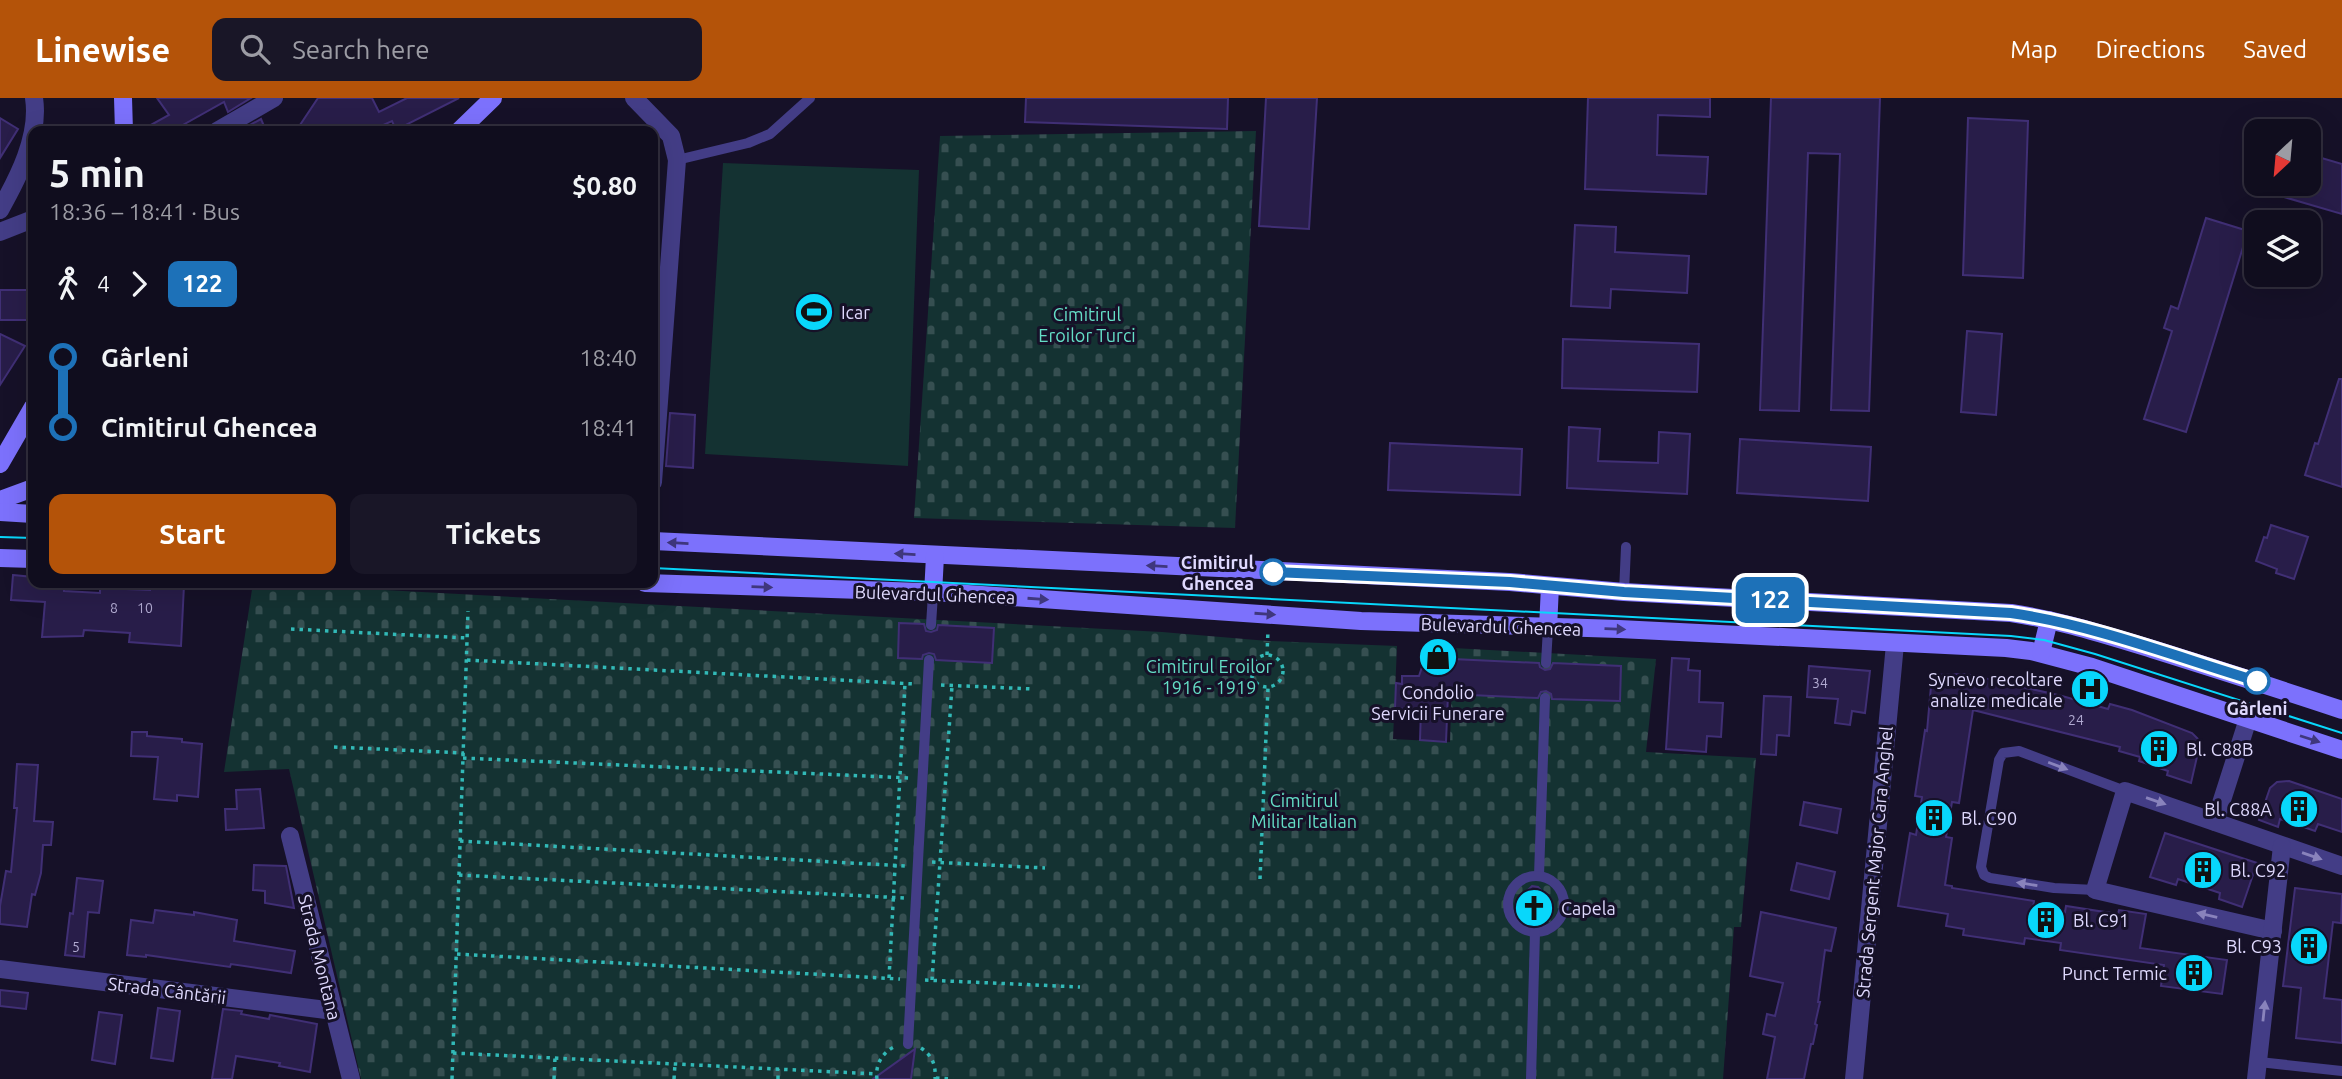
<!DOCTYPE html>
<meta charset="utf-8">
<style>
body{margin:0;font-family:Ubuntu,sans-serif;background:#191627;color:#f1f3f6;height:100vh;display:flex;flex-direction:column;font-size:26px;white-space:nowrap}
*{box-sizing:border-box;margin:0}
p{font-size:23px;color:#9c9ca4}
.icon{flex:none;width:38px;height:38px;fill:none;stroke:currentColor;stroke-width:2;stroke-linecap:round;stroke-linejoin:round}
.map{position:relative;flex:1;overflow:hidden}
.drawer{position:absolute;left:28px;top:28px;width:630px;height:462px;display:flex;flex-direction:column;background:#100d1e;border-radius:14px;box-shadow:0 7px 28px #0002,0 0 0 2px #302d3c}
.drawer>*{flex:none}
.badge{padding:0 14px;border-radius:10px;font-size:24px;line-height:46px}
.needle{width:46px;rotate:206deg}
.fabs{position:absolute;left:2244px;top:21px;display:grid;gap:14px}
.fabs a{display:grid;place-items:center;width:77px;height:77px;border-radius:14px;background:#100d1e;box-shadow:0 7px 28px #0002,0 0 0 2px #302d3c;font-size:35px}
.map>.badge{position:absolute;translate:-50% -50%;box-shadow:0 0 0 4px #fff}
.legs{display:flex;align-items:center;gap:10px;height:77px;padding:0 21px;font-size:23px}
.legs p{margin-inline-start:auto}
.head{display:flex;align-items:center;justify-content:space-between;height:119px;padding:0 21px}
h1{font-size:38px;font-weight:600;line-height:52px}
.button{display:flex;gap:14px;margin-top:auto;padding:14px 21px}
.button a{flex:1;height:80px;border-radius:14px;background:#b45309;color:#fff;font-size:28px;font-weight:600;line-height:80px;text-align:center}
.button a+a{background:#191627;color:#f1f3f6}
ul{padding:0 21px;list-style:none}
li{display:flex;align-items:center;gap:24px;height:70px;font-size:26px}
li i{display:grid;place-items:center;width:10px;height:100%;margin:0 9px;background:currentColor}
li i::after{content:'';width:18px;height:18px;margin:-9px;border:5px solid;border-radius:50%;background:#100d1e}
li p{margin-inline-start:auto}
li:first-child i{background:linear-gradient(#0000 50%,currentColor 0)}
li:last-child i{background:linear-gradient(currentColor 50%,#0000 0)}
header{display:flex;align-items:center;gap:42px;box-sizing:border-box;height:98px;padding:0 35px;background:#b45309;color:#fff}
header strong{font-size:33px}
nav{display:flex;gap:38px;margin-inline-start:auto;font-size:24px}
.search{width:490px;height:63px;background:#191627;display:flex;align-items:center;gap:18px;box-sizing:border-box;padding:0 24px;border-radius:14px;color:#9c9ca4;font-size:26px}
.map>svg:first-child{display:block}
</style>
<header>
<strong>Linewise</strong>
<div class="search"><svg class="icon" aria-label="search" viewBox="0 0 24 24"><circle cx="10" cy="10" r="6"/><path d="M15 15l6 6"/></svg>Search here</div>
<nav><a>Map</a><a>Directions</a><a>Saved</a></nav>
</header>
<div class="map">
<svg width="2342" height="981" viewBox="0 0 2342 981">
<defs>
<pattern id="cemetery-stones" width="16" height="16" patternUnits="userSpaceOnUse" patternTransform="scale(1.75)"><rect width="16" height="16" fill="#143232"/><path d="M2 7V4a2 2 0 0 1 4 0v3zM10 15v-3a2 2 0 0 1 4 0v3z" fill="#364f51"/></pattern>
</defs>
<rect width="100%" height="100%" fill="#161128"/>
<g fill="url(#cemetery-stones)">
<path d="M1256 33 1235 430 914 420 940 38Z"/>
<path d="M253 485 1162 534 1268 543 1397 548 1393 641 1450 644 1453 550 1656 561 1646 654 1756 660 1741 829H1734L1723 981H361L289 671 224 674Z"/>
</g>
<path fill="#143232" d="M723 65 919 72 908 368 705 356Z"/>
<g fill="#281d49" stroke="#402f75" stroke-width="2">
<path d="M157 0H251L228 14 224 4 172 33H140L169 17Z"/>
<path d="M318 0H372L379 14 407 0H459L396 32 392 23 370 33H296Z"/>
<path d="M1026 0H1228L1227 31 1025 24Z"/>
<path d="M1266 0H1317L1309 131 1259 128Z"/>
<path d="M1588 0H1710V19L1658 17 1657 57 1708 59 1706 96 1585 91Z"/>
<path d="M1771 0H1880L1869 313 1831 312 1840 56 1808 55 1799 313 1760 312Z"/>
<path d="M0 20 18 31 0 60Z"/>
<path d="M1968 20 2028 23 2023 180 1963 177Z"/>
<path d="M261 21 266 33H239Z"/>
<path d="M2308 56 2342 66V116L2253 90V86H2308Z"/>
<path d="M2206 120 2248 133 2186 334 2144 321 2172 233 2164 230 2171 208 2178 211Z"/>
<path d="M1575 127 1616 129 1615 154 1689 158 1687 195 1611 191 1610 210 1571 208Z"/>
<rect x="0" y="192" width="33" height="30"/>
<path d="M1967 233 2002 236 1996 317 1961 314Z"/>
<path d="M0 236 25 248 0 287Z"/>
<path d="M1563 241 1699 246 1697 294 1562 290Z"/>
<path d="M2339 281H2342V389L2305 377 2315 345 2318 346Z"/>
<path d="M670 315 695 317 693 370 666 368Z"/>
<path d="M1569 329 1600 331 1598 363 1658 365 1659 334 1690 336 1687 396 1567 390Z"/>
<path d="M1740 341 1871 349 1868 403 1737 395Z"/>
<path d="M1390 345 1522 351 1520 397 1388 392Z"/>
<path d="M2271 427 2308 439 2294 481 2276 475 2277 471 2256 463 2264 439 2267 440Z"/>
<path d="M13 477 33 479V485H64V493L100 495V490L150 492V488L184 487 181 548 129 544 130 535 84 532 83 538 42 539 45 504 11 502Z"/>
<path d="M899 525 924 526 926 533 931 534 937 532 938 527 994 530 992 565 936 562 934 556 929 555 923 557 922 561 898 560Z"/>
<path d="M1424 549 1453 550V561L1539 565 1540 569 1545 572 1550 571 1553 565 1621 568 1620 603 1552 601 1551 596 1546 593 1541 594 1538 600 1448 596 1446 644 1420 642 1421 612 1395 610 1396 585 1402 586V578H1419L1423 566Z"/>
<path d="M1672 560 1689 561 1688 572 1700 573 1699 604 1723 605 1721 639 1707 638 1706 654 1666 651Z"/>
<path d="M1809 568 1870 573 1865 615 1852 613 1850 627 1835 625 1838 601 1807 599Z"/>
<path d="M1966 576 2062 598 2108 611 2110 606 2132 612 2192 635 2198 641 2199 650 2191 685 2167 677 2168 673 2139 663 2140 659 2119 653 2120 649 1973 612 1959 705 1952 704 1946 739 1952 740 1945 787 1952 788V790L2034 803 2033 809 2065 814 2066 808 2118 816 2119 812 2146 816 2140 850 2227 862 2222 896 2161 888 2164 867 2060 852 2061 845 2025 840 2024 846 1963 837 1964 831 1946 828 1948 816 1898 808 1910 735 1916 737 1922 699 1915 698 1925 632 1927 633 1932 577Z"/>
<path d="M1764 598 1791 599 1789 638 1777 637 1776 657 1761 656Z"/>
<path d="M132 634H147V638L182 641V644L202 646 198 699 177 697V703L154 701 158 659 131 658Z"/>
<path d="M17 666 38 667 34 723 53 724 51 747H43L41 775 35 797 32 796 27 829 0 826V808L6 773 11 774 17 710H14Z"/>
<path d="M2289 683 2342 701V734L2318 726 2315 733 2280 721 2278 729 2259 722 2270 690 2277 684Z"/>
<path d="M260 691 264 730 226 732 225 711H237L236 692Z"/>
<path d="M1804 704 1841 711 1837 735 1800 727Z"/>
<path d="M2165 735 2257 765 2242 809 2219 801 2220 795 2178 781 2176 787 2150 779Z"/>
<path d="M1797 765 1835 774 1829 801 1791 792Z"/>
<path d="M254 767 286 768 294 810 265 805V793L253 792Z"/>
<path d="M77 780 103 783 99 815 88 814 84 859 65 857 70 815 73 816Z"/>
<path d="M1532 788 1538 789 1549 801 1548 821 1541 830 1535 827 1529 830V827L1519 819 1521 799Z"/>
<path d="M2295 790 2342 796 2341 825 2333 824 2324 900 2342 902V945L2296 940 2301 890 2283 888Z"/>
<path d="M155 812 194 817V814L237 822 234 843 295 853 291 875 231 866 230 869 146 857V859L127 857 131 822 153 825Z"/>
<path d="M1761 814 1836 830 1831 853 1825 852 1818 904H1820L1815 926 1817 927 1813 946H1811L1804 981H1767L1775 939 1763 936 1767 916 1775 918 1783 885 1750 878Z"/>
<path d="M0 892 28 895 26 911 0 908Z"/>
<path d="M158 910 180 913 173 963 151 960Z"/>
<path d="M223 911 242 913 241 916 269 921 270 917 317 926 310 974 279 968 280 965 236 958 232 981H212Z"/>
<path d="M99 914 122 917 115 966 92 962Z"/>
<path d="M915 951 911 981H873Z"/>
</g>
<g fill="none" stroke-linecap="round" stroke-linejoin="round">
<g stroke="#32b9b7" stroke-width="3.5" stroke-dasharray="3.5 5" stroke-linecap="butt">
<path d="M291 531 467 540"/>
<circle cx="1267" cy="573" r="16"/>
<path d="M1267 557 1268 532"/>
<path d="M467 562 915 586"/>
<path d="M941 587 1034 591"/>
<path d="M334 649 464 655"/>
<path d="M463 660 910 680"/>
<path d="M460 743 905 768"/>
<path d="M932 764 1045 770"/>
<path d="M459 777 904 800"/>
<path d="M1260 781 1268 590"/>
<path d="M457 856 900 881"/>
<path d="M889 880 905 585"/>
<path d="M925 882 1080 889"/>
<path d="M932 882 952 588"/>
<path d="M921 950C933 958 936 968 935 981"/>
<path d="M453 955 877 976"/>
<path d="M936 980 953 981"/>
<path d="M452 981 468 513"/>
<path d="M554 981 555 960"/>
<path d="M674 981 675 966"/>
<path d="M778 981V971"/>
<path d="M877 981C875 967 882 955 894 949"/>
</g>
<g stroke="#433d86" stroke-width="10">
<path d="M677 62 748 45 770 36 810 0"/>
<path d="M1624 494 1626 449"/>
<path d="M931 527 933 496"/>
<path d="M1546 565 1548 530"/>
<path d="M1539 778 1545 600"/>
<circle cx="1536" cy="806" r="28"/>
<path d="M2095 792 2054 790 1990 780 1984 777 1981 769 1999 662 2003 655 2019 653 2125 693"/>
<path d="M908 946 929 562"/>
<path d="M2259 964 2342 973"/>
<path d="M1531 981 1535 834"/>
</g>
<g stroke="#433d86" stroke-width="18">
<path d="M634 0 671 38 677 62 653 384"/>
<path d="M217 33 274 0"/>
<path d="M0 112C18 80 40 38 34 0"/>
<path d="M0 134 33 121"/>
<path d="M2215 724 2248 621"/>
<path d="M290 738 351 981"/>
<path d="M2273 833 2095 792 2125 693 2342 768"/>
<path d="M0 871 334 913"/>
<path d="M1854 981 1895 546"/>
<path d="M2256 981 2282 748"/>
</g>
<g stroke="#7c71fc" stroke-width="18">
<path d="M123 0 124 33"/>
<path d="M459 33 493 0"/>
<path d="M0 366 33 309"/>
<path d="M0 402 33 390"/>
<path d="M0 414 33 416"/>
<path d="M653 443 1510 484 1624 494 2011 515C2059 522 2105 537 2152 551 2216 571 2279 591 2342 612"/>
<path d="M0 460 33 461"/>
<path d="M645 485 953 495 1361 523 1619 531 2006 550 2031 553 2092 569 2342 652"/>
<path d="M933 496 935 458"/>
<path d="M1548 530 1550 488"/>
<path d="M2041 555 2049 522"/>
</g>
<g stroke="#08d7fb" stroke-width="2">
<path d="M0 439 33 440"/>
<path d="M653 470 2011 538 2044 542 2095 556 2342 635"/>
</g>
</g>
<defs><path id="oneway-solid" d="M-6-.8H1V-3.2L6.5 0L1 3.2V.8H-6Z" transform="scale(1.75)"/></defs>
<g fill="#3f377d">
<use href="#oneway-solid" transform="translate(678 445) rotate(-177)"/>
<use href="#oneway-solid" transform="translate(905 456) rotate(-177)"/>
<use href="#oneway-solid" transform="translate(1157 468) rotate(-177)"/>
<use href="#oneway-solid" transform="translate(762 489) rotate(2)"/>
<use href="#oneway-solid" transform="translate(1038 501) rotate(4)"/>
<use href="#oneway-solid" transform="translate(1265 516) rotate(4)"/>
<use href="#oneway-solid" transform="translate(1615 531) rotate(2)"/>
<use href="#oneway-solid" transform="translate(2310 641) rotate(18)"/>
</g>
<g fill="#8983bc">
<use href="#oneway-solid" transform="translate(2058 668) rotate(21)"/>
<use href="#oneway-solid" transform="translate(2156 703) rotate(19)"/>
<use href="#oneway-solid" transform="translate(2312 758) rotate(19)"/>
<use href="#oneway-solid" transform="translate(2027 786) rotate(-171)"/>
<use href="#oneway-solid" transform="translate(2207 817) rotate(-167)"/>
<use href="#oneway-solid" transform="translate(2264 913) rotate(-84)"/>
</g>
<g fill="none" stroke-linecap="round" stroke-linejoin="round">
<g stroke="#fff" stroke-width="16">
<path id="line-1" d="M1273 474 1510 484 1624 494 2011 515C2094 527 2177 559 2257 583"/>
</g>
<use href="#line-1" stroke="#1d71b8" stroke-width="10"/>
</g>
<defs>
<g id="stadium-disc" transform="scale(2.0125)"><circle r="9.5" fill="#08d7fb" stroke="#161128"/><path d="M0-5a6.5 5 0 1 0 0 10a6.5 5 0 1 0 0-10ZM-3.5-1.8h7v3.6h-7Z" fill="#111"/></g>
<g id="shop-disc" transform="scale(2.0125)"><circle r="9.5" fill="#08d7fb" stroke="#161128"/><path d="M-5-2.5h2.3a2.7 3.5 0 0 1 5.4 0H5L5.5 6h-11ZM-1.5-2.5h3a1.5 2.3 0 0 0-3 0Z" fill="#111"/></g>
<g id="hospital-disc" transform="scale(2.0125)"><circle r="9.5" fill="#08d7fb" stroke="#161128"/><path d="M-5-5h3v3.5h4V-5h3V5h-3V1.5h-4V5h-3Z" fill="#111"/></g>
<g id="building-disc" transform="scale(2.0125)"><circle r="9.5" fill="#08d7fb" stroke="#161128"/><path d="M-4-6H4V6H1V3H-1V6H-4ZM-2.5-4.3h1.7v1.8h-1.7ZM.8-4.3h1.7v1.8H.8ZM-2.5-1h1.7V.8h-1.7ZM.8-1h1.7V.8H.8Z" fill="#111"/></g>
<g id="church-disc" transform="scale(2.0125)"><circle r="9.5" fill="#08d7fb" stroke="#161128"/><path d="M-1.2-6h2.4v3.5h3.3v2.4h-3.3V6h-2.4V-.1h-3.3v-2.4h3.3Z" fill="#111"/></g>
</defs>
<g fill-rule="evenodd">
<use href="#stadium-disc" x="814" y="214"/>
<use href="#shop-disc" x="1438" y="559"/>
<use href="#hospital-disc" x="2090" y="591"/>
<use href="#building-disc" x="2159" y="651"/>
<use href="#building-disc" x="2299" y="711"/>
<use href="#building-disc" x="1934" y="720"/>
<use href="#building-disc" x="2203" y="772"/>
<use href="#church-disc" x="1534" y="810"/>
<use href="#building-disc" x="2046" y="822"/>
<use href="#building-disc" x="2309" y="848"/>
<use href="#building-disc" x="2194" y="875"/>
</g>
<g fill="#fff" stroke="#1d71b8" stroke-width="3.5">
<circle cx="1273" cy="474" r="12"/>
<circle cx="2257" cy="583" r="12"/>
</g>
<g text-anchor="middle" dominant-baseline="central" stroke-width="6" stroke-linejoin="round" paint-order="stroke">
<g font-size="14" fill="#b1aad1">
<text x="114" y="510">8</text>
<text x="145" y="510">10</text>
<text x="1820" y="585">34</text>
<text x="2076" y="622">24</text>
<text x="76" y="849">5</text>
</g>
<g font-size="18" fill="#dfd9fe" stroke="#161128" text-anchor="start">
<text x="841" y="214">Icar</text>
<text x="2063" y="581" text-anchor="end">Synevo recoltare<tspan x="2063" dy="21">analize medicale</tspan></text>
<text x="1438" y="594" text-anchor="middle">Condolio<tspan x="1438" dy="21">Servicii Funerare</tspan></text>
<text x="2186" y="651">Bl. C88B</text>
<text x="2272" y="711" text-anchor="end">Bl. C88A</text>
<text x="1961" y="720">Bl. C90</text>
<text x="2230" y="772">Bl. C92</text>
<text x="1561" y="810">Capela</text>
<text x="2073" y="822">Bl. C91</text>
<text x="2282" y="848" text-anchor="end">Bl. C93</text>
<text x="2167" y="875" text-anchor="end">Punct Termic</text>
</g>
<g font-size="18" fill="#64dec6" stroke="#161128">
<text x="1087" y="216">Cimitirul<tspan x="1087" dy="21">Eroilor Turci</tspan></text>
<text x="1209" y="568">Cimitirul Eroilor<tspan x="1209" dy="21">1916 - 1919</tspan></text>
<text x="1304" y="702">Cimitirul<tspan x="1304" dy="21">Militar Italian</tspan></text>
</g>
<g font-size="18" font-weight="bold" fill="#dfd9fe" stroke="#161128" text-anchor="end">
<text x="1254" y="464">Cimitirul<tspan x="1254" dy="21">Ghencea</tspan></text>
<text x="2257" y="610" text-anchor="middle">Gârleni</text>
</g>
<g font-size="18" fill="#dfd9fe" stroke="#161128">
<text transform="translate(935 496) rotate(2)">Bulevardul Ghencea</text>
<text transform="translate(1501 528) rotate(2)">Bulevardul Ghencea</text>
<text transform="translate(1874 764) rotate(-85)">Strada Sergent Major Cara Anghel</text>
<text transform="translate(320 859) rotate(76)">Strada Montana</text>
<text transform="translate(167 892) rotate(7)">Strada Cântării</text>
</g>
</g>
</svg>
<div class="fabs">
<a><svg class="needle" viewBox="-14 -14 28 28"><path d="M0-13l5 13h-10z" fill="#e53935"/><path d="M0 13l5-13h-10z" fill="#9c9ca4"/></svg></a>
<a><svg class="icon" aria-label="layers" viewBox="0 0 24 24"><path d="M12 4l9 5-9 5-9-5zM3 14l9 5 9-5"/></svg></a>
</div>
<b class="badge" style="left:1770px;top:502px;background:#1d71b8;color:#fff">122</b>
<section class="drawer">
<div class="head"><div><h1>5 min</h1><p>18:36 – 18:41 · Bus</p></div><b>$0.80</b></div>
<div class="legs"><svg class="icon" aria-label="walk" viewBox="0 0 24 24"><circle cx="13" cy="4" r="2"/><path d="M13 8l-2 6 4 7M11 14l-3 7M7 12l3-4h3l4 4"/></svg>4<svg class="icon" aria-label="forward" viewBox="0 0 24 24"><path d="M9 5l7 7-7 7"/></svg><b class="badge" style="background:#1d71b8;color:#fff">122</b></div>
<ul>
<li><i style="color:#1d71b8"></i><b>Gârleni</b><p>18:40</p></li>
<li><i style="color:#1d71b8"></i><b>Cimitirul Ghencea</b><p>18:41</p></li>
</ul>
<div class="button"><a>Start</a><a>Tickets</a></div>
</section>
</div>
